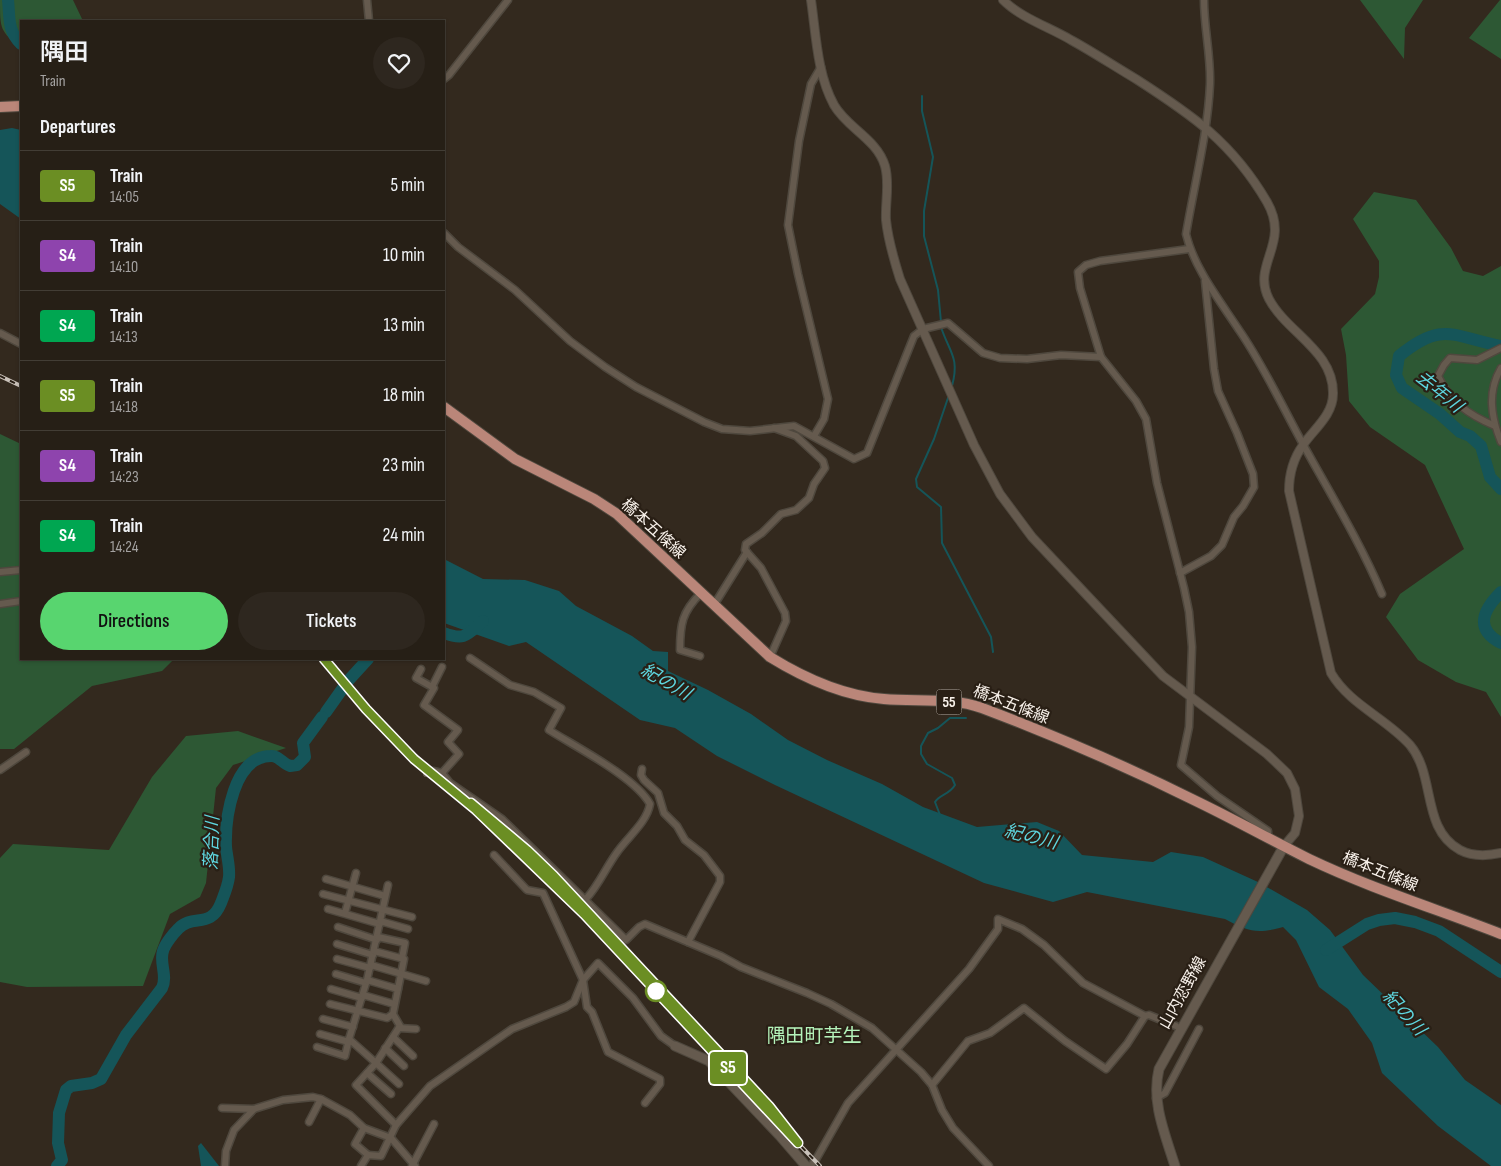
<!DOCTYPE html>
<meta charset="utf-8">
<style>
body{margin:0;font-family:"Sofia Sans Condensed","Noto Sans JP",sans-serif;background:#2e271f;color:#f1f3f6;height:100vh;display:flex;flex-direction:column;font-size:19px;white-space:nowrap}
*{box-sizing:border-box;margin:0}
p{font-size:16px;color:#a4a2a1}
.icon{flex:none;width:28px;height:28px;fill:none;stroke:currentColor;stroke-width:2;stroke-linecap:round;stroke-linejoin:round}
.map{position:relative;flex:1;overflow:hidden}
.details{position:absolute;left:20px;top:20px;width:425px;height:640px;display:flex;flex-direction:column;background:#261f16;border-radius:0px;box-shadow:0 1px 4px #0004,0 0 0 1px #423d35}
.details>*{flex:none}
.badge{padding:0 10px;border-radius:4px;font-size:18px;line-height:32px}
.map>.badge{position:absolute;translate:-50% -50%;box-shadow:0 0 0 2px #fff}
h2{padding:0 20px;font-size:19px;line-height:45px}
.round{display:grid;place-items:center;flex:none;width:52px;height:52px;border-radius:26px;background:#2e271f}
.headline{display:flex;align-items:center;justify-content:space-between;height:85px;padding:0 20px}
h1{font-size:24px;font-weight:600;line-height:38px}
.button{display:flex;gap:10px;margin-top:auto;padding:10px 20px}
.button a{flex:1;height:58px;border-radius:30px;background:#58d56f;color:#111;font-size:20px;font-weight:600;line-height:58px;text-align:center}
.button a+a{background:#2e271f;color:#f1f3f6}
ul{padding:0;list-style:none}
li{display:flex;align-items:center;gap:15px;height:70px;padding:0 20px;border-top:1px solid #423d35}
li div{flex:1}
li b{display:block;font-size:19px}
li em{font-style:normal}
li .badge{min-width:55px;font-weight:700;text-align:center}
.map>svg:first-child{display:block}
</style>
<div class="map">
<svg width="1501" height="1166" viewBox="0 0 1501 1166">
<rect width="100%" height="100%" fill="#33291e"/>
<g fill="#2d5834">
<path d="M0 0H73L83 21H21V49C0 30 0 30 0 0Z"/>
<path d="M1360 0H1423L1405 28 1404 59Z"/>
<path d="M1500 0H1501V59L1469 38Z"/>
<path d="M1374 192 1416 200 1451 248 1463 271 1483 276 1501 266V717L1486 692 1456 682 1418 660 1386 617 1400 594 1464 549 1425 465 1370 427 1349 401 1346 355 1341 329 1375 294 1379 277V261L1353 219Z"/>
<path d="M0 434 21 444V659H174L162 671 92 686 14 749H0Z"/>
<path d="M238 731 286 748 233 765 216 788 206 883 200 897 170 914 143 986 27 987 0 982V858L13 844 109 850 152 777 186 736Z"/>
</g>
<g fill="#155559">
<path d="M12 128 21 130V219L0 204V130Z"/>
<path d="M444 559 483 579 525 580 559 591 576 606 632 636 653 651 668 652V671L708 690 751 714 788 740 827 760 882 784 923 807 977 827 1037 822 1059 831 1082 855 1153 862 1171 852 1203 857 1258 882 1307 910 1330 930 1363 975 1438 1047 1465 1080 1501 1105V1166H1491L1438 1126 1382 1073 1372 1043 1348 1009 1319 987 1296 940 1283 927C1258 934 1248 932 1225 919L1087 892 1053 902 984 883 775 785 717 756 675 728 640 720 526 642 509 646 444 623Z"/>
<path d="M201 1143 219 1166H201L198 1146Z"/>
</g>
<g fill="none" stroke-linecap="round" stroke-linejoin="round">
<g stroke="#155559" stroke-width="2">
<path d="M922 96V111L933 157 924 211V236L938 290 941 322"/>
<path d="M941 327C949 352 960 357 952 386"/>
<path d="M949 395 934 439 916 479 917 487 941 507 942 543 991 637 993 652"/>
<path d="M940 815 935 802C940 794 949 795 955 785L952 778 927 764 921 754V746L928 733 938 728 950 718H966"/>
</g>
<g stroke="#155559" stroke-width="12">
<path d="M8 0C10 18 7 30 21 44"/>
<path d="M1501 346C1453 337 1443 320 1399 356L1396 375 1402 388 1440 414 1460 432 1470 436 1481 446 1490 477 1501 489"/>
<path d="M1501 592C1483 610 1474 629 1501 643"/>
<path d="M444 633C465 641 467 635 483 621"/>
<path d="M347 682 368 659"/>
<path d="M326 712 343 688"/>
<path d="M1326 950 1367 924 1379 920 1395 918 1415 922 1439 931 1501 972"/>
<path d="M57 1166 62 1160 58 1143 59 1113 66 1090 71 1086 92 1083 101 1079 126 1035 162 988C168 976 159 963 163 951 165 944 173 934 178 929 193 913 210 930 221 903 224 895 228 886 229 877 230 867 227 857 226 847 225 819 233 756 271 756 278 755 283 764 290 766L297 765 305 757 303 743 322 717"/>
</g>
<g stroke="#4f483e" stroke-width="9">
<g id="minor">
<path d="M367 0 369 21"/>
<path d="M1204 0C1204 28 1211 56 1210 84 1208 132 1194 186 1186 234 1194 268 1220 301 1239 330 1264 366 1283 408 1304 446 1331 495 1360 542 1382 594"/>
<path d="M444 79 449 75 508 0"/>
<path d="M444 233 458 247 515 290 570 341 605 367 636 387 704 422 722 429 750 431 794 426 854 459 867 453 914 336 923 329 948 323 983 353 1000 358 1027 359 1061 355 1101 357"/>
<path d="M1189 249 1100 261 1086 265 1078 272 1080 288 1101 357 1136 401 1146 419 1157 483 1184 588 1189 612 1192 647 1189 727 1181 765 1217 796 1268 831V837"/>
<path d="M0 333 21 344"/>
<path d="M1501 368C1487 392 1491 417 1501 442"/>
<path d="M1495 426C1469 415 1450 402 1438 376L1444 365 1450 358 1477 360 1501 348"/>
<path d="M814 436 824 419 828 399 798 274 788 225 799 141 811 84 821 67"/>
<path d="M0 572 21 570"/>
<path d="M1180 573 1211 556 1222 545 1234 517 1243 506 1254 487 1253 474 1237 433 1218 391 1214 369 1205 281"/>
<path d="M0 604 21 601"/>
<path d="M714 605 747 552"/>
<path d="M700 656 680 650C680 624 682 612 701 593"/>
<path d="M770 657 786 621 785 613 761 568 745 550 746 544 762 533 781 514 796 510 809 498 814 484 825 468 823 461 796 436 774 428"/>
<path d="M470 658 510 685 534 692 561 708 549 730C576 747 635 777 650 804 647 822 628 837 618 851 606 867 599 885 586 899"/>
<path d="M421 669 416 678 434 688 424 705 458 730 448 742 459 754 442 773"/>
<path d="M432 687 442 667"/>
<path d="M642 769 641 775 644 780 658 793 664 813 677 826 685 840 704 855 720 876V882L688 942"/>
<path d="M0 770 26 752"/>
<path d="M433 771 442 773 450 783 502 819 626 940 639 927 645 924 721 956 741 967 807 993 831 1004 872 1028 921 1072 932 1085 942 1110 953 1128 989 1166"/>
<path d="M494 855 527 890 543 893 583 980 587 1007 592 1012 608 1052 660 1079V1084L645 1103"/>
<path d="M326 879 385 896"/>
<path d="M388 885 367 980 349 1039 376 1063 356 1085 396 1125"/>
<path d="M323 894 412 917"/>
<path d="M328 909 380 924"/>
<path d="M345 913 356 873"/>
<path d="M380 921 408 929"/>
<path d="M338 927 377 940"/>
<path d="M378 937 405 943 402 958"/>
<path d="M337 944 373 955"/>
<path d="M374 951 404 959 393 1014 400 1026 376 1063 399 1084"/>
<path d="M337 959 370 968"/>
<path d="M371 965 426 981"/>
<path d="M336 974 366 983"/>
<path d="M367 980 398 989"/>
<path d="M331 989 362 998"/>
<path d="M363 995 394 1004"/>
<path d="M330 1004 387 1018 393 1014"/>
<path d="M323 1019 353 1027"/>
<path d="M399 1028 416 1029"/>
<path d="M320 1034 349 1042"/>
<path d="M393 1037 413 1056"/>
<path d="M317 1047 345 1056 349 1039"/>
<path d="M385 1048 404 1066"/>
<path d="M367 1073 391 1094"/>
<path d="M932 1085 968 1041 990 1033 1024 1008 1065 1041 1106 1069 1127 1044 1145 1016 1149 1015 1176 1026"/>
<path d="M1156 1098 1165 1093 1199 1029"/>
<path d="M222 1108 254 1109"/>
<path d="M309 1122 321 1099"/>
<path d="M364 1128 355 1144 368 1155"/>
<path d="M225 1166 226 1151 234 1130 254 1109 283 1100 313 1097 321 1099 350 1115 364 1128 391 1138 415 1166"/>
<path d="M361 1166 368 1155 381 1156 396 1125 430 1086 512 1029 566 1007 574 1002 583 980 598 963 633 998 661 1036 675 1046"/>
<path d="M412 1166 434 1124"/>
<path d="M810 1166 815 1161 848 1103 969 969 998 929V919L1022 929 1044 945 1083 983 1145 1016"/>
</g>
</g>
<g stroke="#4f483e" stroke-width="10">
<g id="tertiary">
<path d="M811 0C816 34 817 74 834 105 847 128 877 139 885 166 890 184 885 202 886 220 888 240 894 260 900 279L974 445 1000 494 1032 537 1163 676 1267 754 1287 773 1295 789 1299 816 1295 833 1284 846"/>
<path d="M1003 0C1021 18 1049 27 1071 40 1093 52 1114 66 1136 79 1192 115 1232 142 1267 202 1291 244 1251 264 1269 299 1287 333 1334 351 1333 394 1333 415 1314 429 1303 445 1293 459 1289 474 1289 491L1331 673C1350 705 1386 718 1410 745 1436 776 1421 829 1460 850 1473 857 1487 856 1501 853"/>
</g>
</g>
<g stroke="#4f483e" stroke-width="11">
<g id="secondary">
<path d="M675 1046 709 1061 780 1136 806 1166"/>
<path d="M1175 1166C1165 1134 1151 1102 1159 1069L1284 846"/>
</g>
</g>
<g stroke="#4f483e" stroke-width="12">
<g id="primary">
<path d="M0 107 21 106"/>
<path d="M444 407 515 459 594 499 617 514 770 657C804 678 844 696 884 699 916 702 952 697 982 708 1056 736 1130 768 1200 803 1237 821 1273 841 1309 859 1372 889 1437 909 1501 934"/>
</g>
</g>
<use href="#minor" stroke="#655a4e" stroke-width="6"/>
<use href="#tertiary" stroke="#655a4e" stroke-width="8"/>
<use href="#secondary" stroke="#655a4e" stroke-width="9"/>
<use href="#primary" stroke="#ba8679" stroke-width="10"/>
<g stroke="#c9c1b9" stroke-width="4">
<g id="rail">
<path d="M0 376 21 386"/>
<path d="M324 659C359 698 391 742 432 775 465 801 500 824 530 853 613 933 690 1022 769 1106L798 1143"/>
<path d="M794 1139 820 1166"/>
</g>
</g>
<use href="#rail" stroke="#291f15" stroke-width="2" stroke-dasharray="5.5" stroke-linecap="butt"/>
<g stroke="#4f483e" stroke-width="9" stroke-linecap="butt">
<path id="minor-bridge" d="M426 774 433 771"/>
</g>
<use href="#minor-bridge" stroke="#655a4e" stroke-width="6"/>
</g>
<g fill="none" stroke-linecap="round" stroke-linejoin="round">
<g stroke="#fff" stroke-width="11">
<path id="line" d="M324 659 366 709 414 759 476 810 584 914 798 1143 769 1106 554 876 527 850 471 803"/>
</g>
<use href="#line" stroke="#6b8e23" stroke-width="8"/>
</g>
<circle fill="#fff" stroke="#6b8e23" stroke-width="2.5" cx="656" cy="991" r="10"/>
<g text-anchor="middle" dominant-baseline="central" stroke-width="4.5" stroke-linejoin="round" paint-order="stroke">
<rect fill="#291f15" stroke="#bab2aa" stroke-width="1" x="936.5" y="689.5" width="25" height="25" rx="4"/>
<g font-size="15" font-weight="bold" fill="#f8f1ea">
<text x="949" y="702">55</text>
</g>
<g font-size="16" fill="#f8f1ea" stroke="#291f15">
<text transform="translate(653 529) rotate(42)">橋本五條線</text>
<text transform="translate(1011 705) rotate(21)">橋本五條線</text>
<text transform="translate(1380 872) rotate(22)">橋本五條線</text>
<text transform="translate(1183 993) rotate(-61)">山内恋野線</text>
</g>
<g font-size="18" font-style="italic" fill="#5ed6df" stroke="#291f15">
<text transform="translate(1439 392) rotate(39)">去年川</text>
<text transform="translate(666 682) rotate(30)">紀の川</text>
<text transform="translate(1031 837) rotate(14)">紀の川</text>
<text transform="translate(212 843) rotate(-88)">落合川</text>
<text transform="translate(1404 1013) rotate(48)">紀の川</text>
</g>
<g font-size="19" fill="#b4f3ba" stroke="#291f15">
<text x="814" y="1036">隅田町芋生</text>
</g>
</g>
</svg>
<b class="badge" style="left:728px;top:1068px;background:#6b8e23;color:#fff">S5</b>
<section class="details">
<div class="headline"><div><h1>隅田</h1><p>Train</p></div><a class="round"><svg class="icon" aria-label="heart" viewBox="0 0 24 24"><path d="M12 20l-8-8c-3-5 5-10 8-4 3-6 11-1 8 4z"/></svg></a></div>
<h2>Departures</h2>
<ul>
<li><span class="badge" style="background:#6b8e23;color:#fff">S5</span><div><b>Train</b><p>14:05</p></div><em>5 min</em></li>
<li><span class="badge" style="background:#8e44ad;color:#fff">S4</span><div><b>Train</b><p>14:10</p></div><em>10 min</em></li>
<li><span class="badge" style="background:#00a651;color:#fff">S4</span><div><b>Train</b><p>14:13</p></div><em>13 min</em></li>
<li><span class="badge" style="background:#6b8e23;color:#fff">S5</span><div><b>Train</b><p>14:18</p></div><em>18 min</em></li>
<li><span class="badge" style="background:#8e44ad;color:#fff">S4</span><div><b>Train</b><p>14:23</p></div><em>23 min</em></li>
<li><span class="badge" style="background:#00a651;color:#fff">S4</span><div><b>Train</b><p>14:24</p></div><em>24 min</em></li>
</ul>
<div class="button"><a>Directions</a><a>Tickets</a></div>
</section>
</div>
